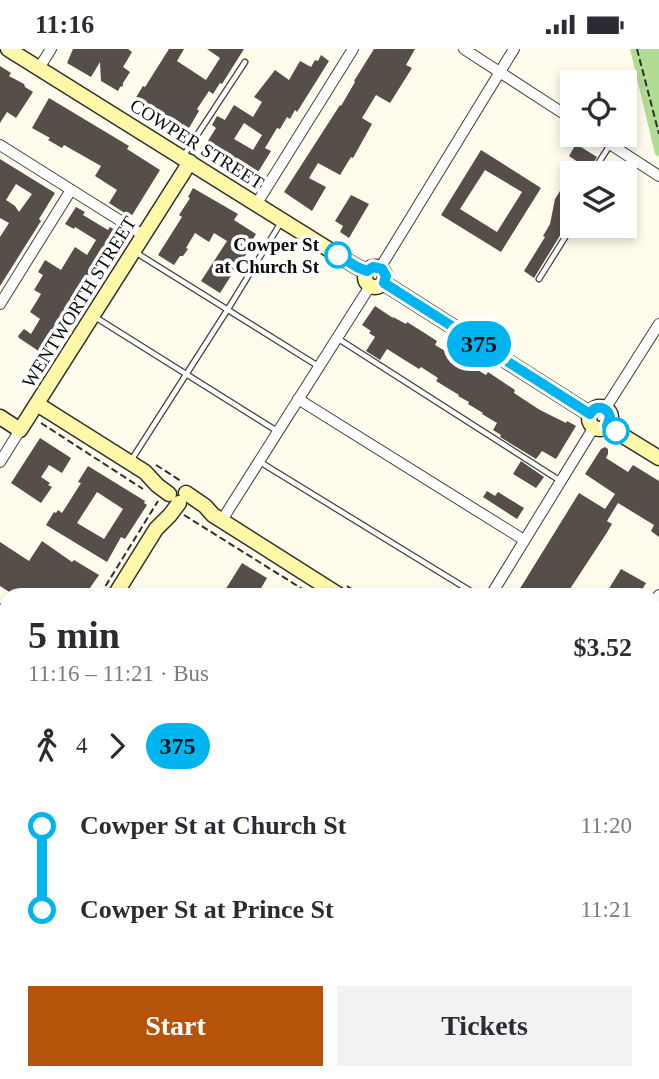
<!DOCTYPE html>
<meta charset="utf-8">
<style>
body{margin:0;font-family:"Times New Roman",serif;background:#f2f2f3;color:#2b2b33;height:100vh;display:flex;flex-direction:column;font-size:26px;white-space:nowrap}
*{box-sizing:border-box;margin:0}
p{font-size:23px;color:#7c7c81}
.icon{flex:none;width:38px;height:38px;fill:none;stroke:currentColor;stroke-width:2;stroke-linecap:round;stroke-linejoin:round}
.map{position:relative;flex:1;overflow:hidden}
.panel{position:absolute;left:0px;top:539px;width:660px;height:492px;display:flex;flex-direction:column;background:#fff;border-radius:21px 21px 0 0;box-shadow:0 4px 10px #0003}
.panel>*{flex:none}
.badge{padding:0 14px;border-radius:23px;font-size:24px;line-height:46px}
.buttons{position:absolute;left:560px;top:21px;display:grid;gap:14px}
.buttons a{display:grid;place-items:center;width:77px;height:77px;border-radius:0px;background:#fff;box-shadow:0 4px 10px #0003;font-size:35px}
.map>.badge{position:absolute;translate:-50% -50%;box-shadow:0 0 0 4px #fff}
.legs{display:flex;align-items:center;gap:10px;height:77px;padding:0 28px;font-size:23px}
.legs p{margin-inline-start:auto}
.summary{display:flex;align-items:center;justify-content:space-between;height:119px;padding:0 28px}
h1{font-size:38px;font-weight:700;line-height:52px}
.action{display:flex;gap:14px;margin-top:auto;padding:14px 28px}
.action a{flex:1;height:80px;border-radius:0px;background:#b45309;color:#fff;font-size:28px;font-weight:700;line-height:80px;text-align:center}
.action a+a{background:#f2f2f3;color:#2b2b33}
ul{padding:0 28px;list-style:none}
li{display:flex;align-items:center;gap:24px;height:84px;font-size:26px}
li i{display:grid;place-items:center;width:10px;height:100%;margin:0 9px;background:currentColor}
li i::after{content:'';width:18px;height:18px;margin:-9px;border:5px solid;border-radius:50%;background:#fff}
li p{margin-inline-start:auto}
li:first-child i{background:linear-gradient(#0000 50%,currentColor 0)}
li:last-child i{background:linear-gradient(currentColor 50%,#0000 0)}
.status{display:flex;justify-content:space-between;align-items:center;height:49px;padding:0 35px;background:#fff;direction:ltr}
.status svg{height:19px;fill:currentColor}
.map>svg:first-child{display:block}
</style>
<div class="status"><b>11:16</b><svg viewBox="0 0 49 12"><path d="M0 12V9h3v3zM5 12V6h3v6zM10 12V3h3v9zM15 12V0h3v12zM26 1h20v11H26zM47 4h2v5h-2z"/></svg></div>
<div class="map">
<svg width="659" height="1030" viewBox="0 0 659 1030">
<rect width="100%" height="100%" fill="#fffced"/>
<path fill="#cfebb5" d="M404 1024H542L557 1030H383Z"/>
<path fill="#b2dc93" d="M630 0H659V108L655 105Z"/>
<g fill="#564e49" fill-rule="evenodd">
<path d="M73 0H128L132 3 123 18 130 23 123 34V37L120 38 118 42 101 32 100 13 91 28 67 14Z"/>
<path d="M169 0H184L177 12 206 31 220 9 207 0H244L222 35 220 34 213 45 209 42 197 60 199 62 186 84 154 66 155 63 135 50 143 37 145 38Z"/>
<path d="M374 0H415L406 16 412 19 390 54 376 46 362 69 372 75 353 109 351 108 340 126 318 114 309 129 326 138 312 162 284 143 340 56 341 57 355 33 354 32Z"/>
<path d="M321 6 329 12 297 63 295 61 290 70 287 68 280 80 277 79 265 99 271 102 255 128 239 119 237 122 225 115 229 108 206 95 216 79 212 76 217 67 225 71 234 56 253 68 262 53 254 48 275 21 289 31 300 12 311 18 315 11 318 12ZM244 74 262 86 253 101 234 90Z"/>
<path d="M0 17 11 24 9 27 24 35 25 38 33 43 16 69 7 63 0 74Z"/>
<path d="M49 49 129 97 127 100 160 121 131 168 109 154 117 141 95 127 101 117 64 96 62 99 48 91 50 89 32 79Z"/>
<path d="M576 95 597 108 587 124H572V149L567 154 564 180 534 229 524 222 545 188 543 187 550 175 555 150 578 113 569 107Z"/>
<path d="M481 101 541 139 501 203 441 166ZM485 121 522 143 497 183 460 160Z"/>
<path d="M0 110 55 144 39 170 41 172 0 237V188L9 174 0 169ZM16 135 32 145 19 163 15 157 6 151Z"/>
<path d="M193 139 238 165 234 171 256 185 247 200 248 202 242 212 245 213 239 221 236 219 220 244 201 232 227 192 214 184 209 193 195 184 186 199 188 200 183 207H180L174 216 158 206 182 168 179 166 190 149 188 148Z"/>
<path d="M351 146 369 155 349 189 340 183 343 177 335 172Z"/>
<path d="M76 158 85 163 83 166 108 181 110 178 120 184 91 230 90 229 59 283 58 282 43 305 19 289 18 287 24 280 31 285 40 270 30 263 41 245 34 241 43 226 38 223 45 211 61 221 75 198 87 206 96 191 75 178 74 180 65 175Z"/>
<path d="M375 257 393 269V268L406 275 407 273 423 283 437 292 435 296 486 326 488 323 515 341 514 344 540 361 566 374 567 372 576 377 556 410 542 402 536 410 500 388 501 386 493 381 497 374 482 365 483 364 468 355 469 353 458 347 459 346 436 332 438 329 421 318 419 320 387 300 380 311 366 302 375 288 369 284 371 282 362 276Z"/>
<path d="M40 389 71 409 62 424 49 416 41 428 50 434 48 436 52 438 41 454 11 434Z"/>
<path d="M605 398 608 400V405L606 409 628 423 633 416 659 432V488L651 482 654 476 618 454 607 472 612 475 606 485 566 546H516L579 444 605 460 615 445 585 425 601 400Z"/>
<path d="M521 412 544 428 536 439 513 425Z"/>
<path d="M88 417 145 452 144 454 147 456 125 490 121 488 107 513 46 476 54 463 56 464 58 461 62 464 81 434 78 433ZM97 443 123 460 104 490 77 474Z"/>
<path d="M487 442 495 447 498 443 524 459 517 470 483 448Z"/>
<path d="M42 492 72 513 74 511 99 526 85 546H14L0 537V493L29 512Z"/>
<path d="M242 514 267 529 257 546H222Z"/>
<path d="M621 520 646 534 639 546H605Z"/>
</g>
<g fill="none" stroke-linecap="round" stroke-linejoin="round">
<g stroke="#404040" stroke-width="7">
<g id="lane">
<path d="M184 106 245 13"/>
<path d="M592 124 610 96"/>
<path d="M135 203 318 317"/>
<path d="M539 230 569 182 572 155"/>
<path d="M95 268 277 382"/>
<path d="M337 289 559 431"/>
<path d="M132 410 228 260 280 175"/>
<path d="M260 413 477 546"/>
<path d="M0 558 7 562"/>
<path d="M0 574 7 563"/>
<path d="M653 903 659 900"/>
<path d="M0 976 7 975"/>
</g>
</g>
<g stroke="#404040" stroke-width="12">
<g id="street">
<path d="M464 0 572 70"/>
<path d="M39 19 51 0"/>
<path d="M596 86 659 127"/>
<path d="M0 96 143 186"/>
<path d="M257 154 353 0"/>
<path d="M380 219 514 0"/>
<path d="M0 255 71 141"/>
<path d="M298 350 524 491"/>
<path d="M605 360 659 275"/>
<path d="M0 413 20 381"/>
<path d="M222 471 370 237"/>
<path d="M491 546 594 378"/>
<path d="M653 556 659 546"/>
<path d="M0 878 2 880 4 888"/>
<path d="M55 1024 56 1030"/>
<path d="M385 1024 386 1030"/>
</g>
</g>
<g stroke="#2f2f2f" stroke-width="17">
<g id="secondary">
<path d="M8 0 357 218 367 222"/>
<circle cx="375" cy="228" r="10"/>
<path d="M384 234 590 365"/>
<path d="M37 355 145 423 157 436 169 445"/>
<circle cx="600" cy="369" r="11"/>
<path d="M0 368 20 381 190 113"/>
<path d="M607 377 659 409"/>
<path d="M186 444 205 457 213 466 339 546"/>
<path d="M115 546 156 480 170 466 179 454"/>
<path d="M0 728 7 717"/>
<path d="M653 742 659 746"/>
<path d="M582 1024 597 1030"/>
<path d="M250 1030 286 1024"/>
</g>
</g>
<g stroke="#2f2f2f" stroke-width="2" stroke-dasharray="7 3.5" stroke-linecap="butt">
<path d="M637 0 659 85"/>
<path d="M41 374 143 440"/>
<path d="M156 416 181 432"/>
<path d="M184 466 312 546"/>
<path d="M347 537 361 546"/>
<path d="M100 546 158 452"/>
<path d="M653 638 659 628"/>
<path d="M653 659 659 663"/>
<path d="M0 704 7 693"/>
<path d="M653 759 659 763"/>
<path d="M653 921 659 925"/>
<path d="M555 1024 570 1030"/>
<path d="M312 1030 355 1024"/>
</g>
<use href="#lane" stroke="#fff" stroke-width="4.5"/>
<use href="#street" stroke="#fff" stroke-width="10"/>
<use href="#secondary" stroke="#fff8a8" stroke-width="14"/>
</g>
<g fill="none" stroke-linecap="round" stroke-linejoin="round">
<g stroke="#fff" stroke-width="16">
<path id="line-1" d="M338 206 357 218 367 222 373 218 382 220 386 227 384 234 590 365 594 360C602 357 608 360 610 368L607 377 616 382"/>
</g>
<use href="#line-1" stroke="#00b5ef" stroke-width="10"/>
</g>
<g fill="#fff" stroke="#00b5ef" stroke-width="3.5">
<circle cx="338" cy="206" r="12"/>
<circle cx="616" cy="382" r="12"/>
</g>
<g text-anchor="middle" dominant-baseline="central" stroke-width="7" stroke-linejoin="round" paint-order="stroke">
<g font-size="19" fill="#0d0d0d" stroke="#fff">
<text transform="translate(197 95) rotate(32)">COWPER STREET</text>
<text transform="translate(79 253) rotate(-58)">WENTWORTH STREET</text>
</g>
<g font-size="19" font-weight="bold" fill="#0d0d0d" stroke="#fff" text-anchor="end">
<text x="319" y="195">Cowper St<tspan x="319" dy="22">at Church St</tspan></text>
</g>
</g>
</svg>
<div class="buttons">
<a><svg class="icon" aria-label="locate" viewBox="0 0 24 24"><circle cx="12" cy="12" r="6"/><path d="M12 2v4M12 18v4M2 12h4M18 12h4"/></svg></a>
<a><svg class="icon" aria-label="layers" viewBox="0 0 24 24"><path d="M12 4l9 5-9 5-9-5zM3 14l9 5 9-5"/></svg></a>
</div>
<b class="badge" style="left:479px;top:295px;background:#00b5ef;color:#111">375</b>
<section class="panel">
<div class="summary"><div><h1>5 min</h1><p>11:16 – 11:21 · Bus</p></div><b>$3.52</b></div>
<div class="legs"><svg class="icon" aria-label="walk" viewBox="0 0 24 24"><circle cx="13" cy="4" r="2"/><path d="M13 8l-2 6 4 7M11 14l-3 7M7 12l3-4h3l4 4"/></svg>4<svg class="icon" aria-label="forward" viewBox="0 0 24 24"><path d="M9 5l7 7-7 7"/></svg><b class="badge" style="background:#00b5ef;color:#111">375</b></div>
<ul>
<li><i style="color:#00b5ef"></i><b>Cowper St at Church St</b><p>11:20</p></li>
<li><i style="color:#00b5ef"></i><b>Cowper St at Prince St</b><p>11:21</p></li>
</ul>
<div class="action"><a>Start</a><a>Tickets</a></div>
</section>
</div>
